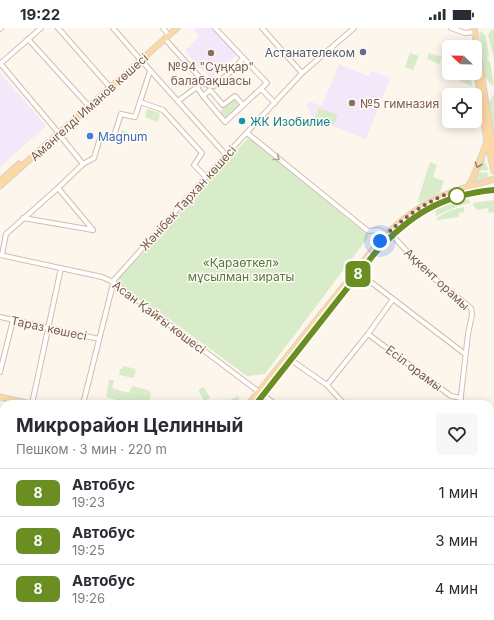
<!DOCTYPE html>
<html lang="ru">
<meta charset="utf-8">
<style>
body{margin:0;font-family:Inter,sans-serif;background:#f7f7f7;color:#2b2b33;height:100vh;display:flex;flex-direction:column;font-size:15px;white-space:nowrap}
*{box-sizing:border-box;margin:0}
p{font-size:13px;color:#7c7c81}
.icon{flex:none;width:22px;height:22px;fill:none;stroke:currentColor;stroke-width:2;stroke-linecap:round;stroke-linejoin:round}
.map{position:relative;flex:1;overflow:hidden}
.sheet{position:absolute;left:0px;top:372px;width:494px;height:220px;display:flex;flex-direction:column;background:#fff;border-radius:12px 12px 0 0;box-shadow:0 2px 10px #0003}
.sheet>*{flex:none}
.badge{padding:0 8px;border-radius:6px;font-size:14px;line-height:26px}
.needle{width:26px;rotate:292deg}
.fabs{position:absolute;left:442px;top:12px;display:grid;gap:8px}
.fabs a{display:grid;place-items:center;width:40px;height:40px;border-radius:6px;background:#fff;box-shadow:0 2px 10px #0003;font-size:20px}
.you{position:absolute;width:20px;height:20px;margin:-10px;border:3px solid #fff;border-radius:50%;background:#1a73e8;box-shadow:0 0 0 6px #1a73e833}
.map>.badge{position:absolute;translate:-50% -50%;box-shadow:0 0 0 2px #fff}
.round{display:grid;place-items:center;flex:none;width:42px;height:42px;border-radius:6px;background:#f7f7f7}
.summary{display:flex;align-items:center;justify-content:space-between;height:68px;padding:0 16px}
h1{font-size:19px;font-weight:700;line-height:30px}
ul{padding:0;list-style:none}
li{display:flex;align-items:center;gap:12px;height:48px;padding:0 16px;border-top:1px solid #e1e1e2}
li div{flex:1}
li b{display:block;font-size:15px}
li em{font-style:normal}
li .badge{min-width:44px;font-weight:700;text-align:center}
.status{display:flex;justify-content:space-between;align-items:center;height:28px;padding:0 20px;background:#fff;direction:ltr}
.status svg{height:11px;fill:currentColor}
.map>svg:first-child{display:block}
</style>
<div class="status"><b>19:22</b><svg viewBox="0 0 49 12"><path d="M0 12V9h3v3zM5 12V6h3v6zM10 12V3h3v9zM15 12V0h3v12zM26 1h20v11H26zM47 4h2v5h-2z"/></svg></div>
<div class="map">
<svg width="494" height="592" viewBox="0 0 494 592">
<rect width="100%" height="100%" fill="#fdf6ec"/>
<g fill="#f5e8da">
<path d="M490 468 494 469V553L490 564Z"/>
<path d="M184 588H481L479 592H186Z"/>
</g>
<g fill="#f3e8fa">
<path d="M197 0H213L237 27 211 50 204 42 197 38 185 22 199 9 194 2Z"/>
<path d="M339 36 368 48 372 43 390 50 366 111 313 90 307 77 308 73 322 78Z"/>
<path d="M0 45 46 98 0 139Z"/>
</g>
<g fill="#d8ecc9">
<path d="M494 1V26L493 28 488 7 491 2Z"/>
<path d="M481 3 486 8 489 28 487 31 490 34 494 57 492 58 485 49 479 4Z"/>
<path d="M410 25 419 28 413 42 405 39Z"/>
<path d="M429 25 442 29 439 36 427 31Z"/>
<path d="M462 45H471L472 58 459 53Z"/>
<path d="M493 67H494V105L488 77Z"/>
<path d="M235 71 240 78 226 90 220 83Z"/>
<path d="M319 80 338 87 334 97 315 90Z"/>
<path d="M147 81 160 85 158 94 145 89Z"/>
<path d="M122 102 128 104 125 114 119 112Z"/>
<path d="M250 110 369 208 265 346 247 348 117 253 247 111Z"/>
<path d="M485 124V135L489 142 478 143Z"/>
<path d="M430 134 437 137 433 149 444 153 440 164 419 175 418 172Z"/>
<path d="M478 144 483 145 487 144 488 149 474 153Z"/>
<path d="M469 171 470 175 458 178 436 188 435 181 452 175H463V172Z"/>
<path d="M494 172V184L489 185 488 180 477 182 474 179 473 175Z"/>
<path d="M464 179V184L459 185V189L437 192 436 191C443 185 455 180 464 179Z"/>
<path d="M123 338 136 341 134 350 119 347 120 341H122Z"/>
<path d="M109 352H114L112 360 129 365 132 358 148 362 151 365 149 376H132L106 369Z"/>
<path d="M204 359 210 370 204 373 198 362Z"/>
<path d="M238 368 241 376H222Z"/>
<path d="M287 588H300L311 592H285Z"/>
</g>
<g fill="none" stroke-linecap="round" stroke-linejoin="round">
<g stroke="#d1beb0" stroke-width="6">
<g id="minor">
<path d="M58 0 108 57"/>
<path d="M113 0 139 30"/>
<path d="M163 0 167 5"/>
<path d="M262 0 302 45"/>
<path d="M451 0 465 5 474 4"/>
<path d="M0 1 1 0"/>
<path d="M28 11 87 76"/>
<path d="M165 11 202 52V55L197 59"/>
<path d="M141 32 226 127"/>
<path d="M0 35 57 103"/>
<path d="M0 36 41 0"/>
<path d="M150 43 140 74 163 82 202 125 194 137 206 149"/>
<path d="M202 55 210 58H214L236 39 243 30"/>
<path d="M261 61 275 75"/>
<path d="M203 68 210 62 223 77 235 68 243 77"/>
<path d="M178 73 197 59 203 68 225 94 267 55 215 0"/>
<path d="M58 105 83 136"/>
<path d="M247 105 368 203 379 202 386 206"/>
<path d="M58 160 93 202"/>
<path d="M23 190 93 202"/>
<path d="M392 207 424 242 471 280 472 287 468 306 460 376"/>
<path d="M0 227 102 249 113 254 275 376"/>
<path d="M2 227 6 206 58 160 83 136 94 130 100 110 113 111 121 86 135 89 140 74"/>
<path d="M359 245 465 326"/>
<path d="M0 289 99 311"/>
<path d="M368 306 451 368 461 370"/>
<path d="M291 332 327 357 344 376"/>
<path d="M0 344 13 292"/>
<path d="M327 357 368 306 393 271"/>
<path d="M32 376 61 240"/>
<path d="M83 376 114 252 226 127 302 45 354 0"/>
<path d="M0 451 4 452"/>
<path d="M490 463 494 464"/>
<path d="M0 522 4 504"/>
<path d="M0 554 4 555"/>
</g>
</g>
<g stroke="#dad1cd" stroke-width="7">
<g id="major">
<path d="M474 0 494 126"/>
<path d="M475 31 487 114 494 143"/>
<path d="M0 153 19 136"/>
<path d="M0 158 177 0"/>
<path d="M468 159 473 150 487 114"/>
<path d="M0 369 31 376"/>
<path d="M249 376 380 213C399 193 421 176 447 166 462 160 478 156 494 151"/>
<path d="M256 376 375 225C411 186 440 167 494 162"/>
<path d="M174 588 176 592"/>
<path d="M180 588 182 592"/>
<path d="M491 592 494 586"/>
</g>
</g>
<use href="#minor" stroke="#fff" stroke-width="4"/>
<use href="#major" stroke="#fbd9a5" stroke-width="5"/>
</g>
<defs><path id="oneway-chevron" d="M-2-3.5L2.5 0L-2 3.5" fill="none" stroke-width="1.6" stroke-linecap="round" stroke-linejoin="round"/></defs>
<use stroke="#af9d94" href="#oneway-chevron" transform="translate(277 130) rotate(39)"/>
<use stroke="#a18267" href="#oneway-chevron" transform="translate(478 137) rotate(109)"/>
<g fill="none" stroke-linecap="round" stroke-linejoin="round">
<g stroke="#fff" stroke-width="9">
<path id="line" d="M256 376 375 225C410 187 441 167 494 162"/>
</g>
<use href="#line" stroke="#6b8e23" stroke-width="6"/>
<path stroke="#7a5c4d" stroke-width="4" stroke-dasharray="0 7.2" d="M380 213C402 190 427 172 458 162L457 168"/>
</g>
<circle fill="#5c6f8a" stroke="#fffaf3" stroke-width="1.5" cx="363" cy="24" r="4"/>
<g fill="#8d6e63" stroke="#fffaf3" stroke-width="1.5">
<circle cx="211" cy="25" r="4"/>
<circle cx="352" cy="75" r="4"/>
</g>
<circle fill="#0f9aa8" stroke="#fffaf3" stroke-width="1.5" cx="242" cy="93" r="4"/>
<circle fill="#3f7fe0" stroke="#fffaf3" stroke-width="1.5" cx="90" cy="108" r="4"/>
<circle fill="#fff" stroke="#6b8e23" stroke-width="2" cx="457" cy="168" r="8"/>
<g text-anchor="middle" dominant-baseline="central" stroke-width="3" stroke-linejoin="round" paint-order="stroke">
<g font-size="12" fill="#4e5e75" stroke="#fffaf3" text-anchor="end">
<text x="355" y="24">Астанателеком</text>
</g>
<g font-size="12" fill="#785e54" stroke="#fffaf3">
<text x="211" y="38">№94 "Сұңқар"<tspan x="211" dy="14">балабақшасы</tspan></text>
<text x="360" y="75" text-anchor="start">№5 гимназия</text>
</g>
<g font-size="12" fill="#7a5c4d" stroke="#fffaf3">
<text transform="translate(89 79) rotate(-42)">Амангелді Иманов көшесі</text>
<text transform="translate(188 170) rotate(-48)">Жәнібек Тархан көшесі</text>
<text transform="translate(437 251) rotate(43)">Ақкент орамы</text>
<text transform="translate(159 289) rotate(37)">Асан Қайғы көшесі</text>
<text transform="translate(49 300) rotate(12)">Тараз көшесі</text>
<text transform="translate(414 340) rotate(37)">Есіл орамы</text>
</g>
<g font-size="12" fill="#0d838f" stroke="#fffaf3" text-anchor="start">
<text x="250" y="93">ЖК Изобилие</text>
</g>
<g font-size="12" fill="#366cbe" stroke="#fffaf3" text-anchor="start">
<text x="98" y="108">Magnum</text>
</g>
<g font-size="12" fill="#537a41" stroke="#fffaf3">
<text x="241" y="234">«Қараөткел»<tspan x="241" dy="14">мұсылман зираты</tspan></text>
</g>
</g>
</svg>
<div class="fabs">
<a><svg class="needle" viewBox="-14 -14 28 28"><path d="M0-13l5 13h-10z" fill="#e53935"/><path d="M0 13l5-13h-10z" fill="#7c7c81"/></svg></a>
<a><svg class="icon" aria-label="locate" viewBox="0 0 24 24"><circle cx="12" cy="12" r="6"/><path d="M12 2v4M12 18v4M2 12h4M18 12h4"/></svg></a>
</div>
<div class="you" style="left:380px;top:213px"></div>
<b class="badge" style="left:358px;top:246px;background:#6b8e23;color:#fff">8</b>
<section class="sheet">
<div class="summary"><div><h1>Микрорайон Целинный</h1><p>Пешком · 3 мин · 220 m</p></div><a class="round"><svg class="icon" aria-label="heart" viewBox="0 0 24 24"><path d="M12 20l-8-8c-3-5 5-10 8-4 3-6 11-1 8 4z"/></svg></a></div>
<ul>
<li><span class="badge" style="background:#6b8e23;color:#fff">8</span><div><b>Автобус</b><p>19:23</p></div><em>1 мин</em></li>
<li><span class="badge" style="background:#6b8e23;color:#fff">8</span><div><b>Автобус</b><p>19:25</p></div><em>3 мин</em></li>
<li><span class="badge" style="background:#6b8e23;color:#fff">8</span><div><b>Автобус</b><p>19:26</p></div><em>4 мин</em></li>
</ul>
</section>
</div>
